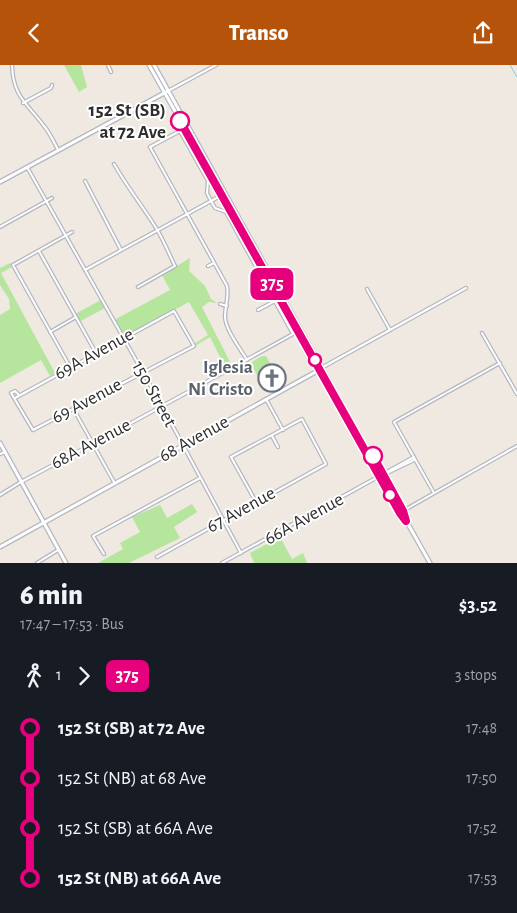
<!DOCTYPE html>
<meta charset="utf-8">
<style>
body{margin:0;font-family:"Alegreya Sans",sans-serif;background:#242831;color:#f1f3f6;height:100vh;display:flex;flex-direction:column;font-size:19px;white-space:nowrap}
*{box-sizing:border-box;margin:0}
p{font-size:16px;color:#9ea1a6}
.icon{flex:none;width:28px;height:28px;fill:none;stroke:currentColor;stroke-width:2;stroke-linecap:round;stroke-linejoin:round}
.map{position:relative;height:498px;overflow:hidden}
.sheet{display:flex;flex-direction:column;background:#171b24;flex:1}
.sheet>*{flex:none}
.badge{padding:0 10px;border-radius:8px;font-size:18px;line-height:32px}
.map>.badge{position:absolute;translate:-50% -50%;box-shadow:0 0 0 2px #fff}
.legs{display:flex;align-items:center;gap:8px;height:55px;padding:0 20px;font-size:16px}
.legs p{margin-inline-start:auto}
.headline{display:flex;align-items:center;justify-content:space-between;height:85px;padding:0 20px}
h1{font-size:28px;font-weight:800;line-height:38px}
ul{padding:0 20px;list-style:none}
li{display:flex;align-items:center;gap:18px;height:50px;font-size:19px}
li i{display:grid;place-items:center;width:8px;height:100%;margin:0 6px;background:currentColor}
li i::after{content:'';width:12px;height:12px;margin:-6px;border:4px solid;border-radius:50%;background:#171b24}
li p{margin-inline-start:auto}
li:first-child i{background:linear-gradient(#0000 50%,currentColor 0)}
li:last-child i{background:linear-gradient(currentColor 50%,#0000 0)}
header{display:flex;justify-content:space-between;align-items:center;height:65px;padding:0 20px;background:#b45309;color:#fff;font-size:22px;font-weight:800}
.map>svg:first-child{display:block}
</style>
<header><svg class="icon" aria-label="back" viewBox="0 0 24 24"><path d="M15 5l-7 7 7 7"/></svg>Transo<svg class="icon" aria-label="share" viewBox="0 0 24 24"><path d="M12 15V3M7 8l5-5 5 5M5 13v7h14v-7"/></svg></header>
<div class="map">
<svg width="517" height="498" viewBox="0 0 517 498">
<rect width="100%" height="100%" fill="#efe9e1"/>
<g fill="#b6e59e">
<path d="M64 0H81L87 22 79 27Z"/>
<path d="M190 193 189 206 205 221 211 234 217 238 209 237 202 242 232 301 226 304 210 272 195 281 194 279 208 270 189 237 124 272 114 255 170 225 162 210Z"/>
<path d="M10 198 12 202 1 208 55 308 50 311 41 295 0 318V250L10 244 9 234 0 220V203Z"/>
<path d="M101 235 105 243 79 257 75 249Z"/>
<path d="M262 291H266L274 305 264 312 269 323 275 320 276 322 267 327 250 298Z"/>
<path d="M192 439 197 447 174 462 180 473 129 498H98L123 484 120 478 140 467 132 452 160 440 167 453Z"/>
<path d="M280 472 292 494 303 488 307 498H254L250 488Z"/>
</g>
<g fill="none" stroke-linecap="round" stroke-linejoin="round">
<path stroke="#75cff0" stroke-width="1" d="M510 0 517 12"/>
<g stroke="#b4b7c1" stroke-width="4.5">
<g id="street">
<path d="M12 0C13 32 27 38 44 61 50 68 54 77 58 85"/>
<path d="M108 0 111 7"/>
<path d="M168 26 216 0"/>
<path d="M23 38 51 23 52 20"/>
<path d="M114 99C126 120 140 138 153 158 162 171 168 187 175 201L138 222"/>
<path d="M27 102 162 341 241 488"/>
<path d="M85 116 121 185"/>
<path d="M0 162 52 133"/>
<path d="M39 186 96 288"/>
<path d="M208 201 214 198"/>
<path d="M85 205 222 130"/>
<path d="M367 224 390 265"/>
<path d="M220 239 227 241"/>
<path d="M258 245 275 236"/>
<path d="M50 267 76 252"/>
<path d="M482 268 517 329"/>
<path d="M70 302 13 200 72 167"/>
<path d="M323 302 466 223"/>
<path d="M15 333 174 246 194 281 33 365 11 328 15 326 19 330"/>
<path d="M266 334 283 365"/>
<path d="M73 343 114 417"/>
<path d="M272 371 278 382"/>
<path d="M0 389 5 387"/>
<path d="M385 409 414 395"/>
<path d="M434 428 394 357 500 298"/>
<path d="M0 430 21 417C112 369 203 319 293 269L226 147 215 143 211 136 207 128 208 116 180 66 150 82 227 221C229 232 225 241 225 252 226 266 240 283 247 295"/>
<path d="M408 443 517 381"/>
<path d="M104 489 93 471 200 413"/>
<path d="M157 492 326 399 302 354 231 392 256 437"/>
<path d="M37 498 58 485"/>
<path d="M222 498 414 392"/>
</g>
</g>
<g stroke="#b4b7c1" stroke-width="5.5">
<g id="secondary">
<path d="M149 0 430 498"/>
<path d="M154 0 405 453"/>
<path d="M0 117 168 26"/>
<path d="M0 378 66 498"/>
<path d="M0 482 321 304"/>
</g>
</g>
<use href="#street" stroke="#fff" stroke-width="2"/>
<use href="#secondary" stroke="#fff" stroke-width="3"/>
</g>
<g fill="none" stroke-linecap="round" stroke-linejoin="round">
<g stroke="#fff" stroke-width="11">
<path id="line-1" d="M180 56 400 448 406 456 403 446 373 391"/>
</g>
<use href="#line-1" stroke="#e6007e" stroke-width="8"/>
</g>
<defs>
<g id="church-ring" transform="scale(1.4375)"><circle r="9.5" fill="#fff" stroke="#6b7280" stroke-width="1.5"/><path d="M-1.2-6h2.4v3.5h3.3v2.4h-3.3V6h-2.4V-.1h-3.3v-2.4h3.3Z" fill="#6b7280"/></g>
</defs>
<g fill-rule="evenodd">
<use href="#church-ring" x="272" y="313"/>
</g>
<g fill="#fff" stroke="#e6007e" stroke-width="2.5">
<circle cx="180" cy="56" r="9"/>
<circle cx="315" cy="295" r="6"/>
<circle cx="373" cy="391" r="9"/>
<circle cx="390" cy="430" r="6"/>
</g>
<g text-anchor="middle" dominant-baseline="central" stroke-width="4" stroke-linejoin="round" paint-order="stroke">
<g font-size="19" font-weight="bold" fill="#2e2e2e" stroke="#fff" text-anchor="end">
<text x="166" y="45">152 St (SB)<tspan x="166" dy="22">at 72 Ave</tspan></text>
</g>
<g font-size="19" fill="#2e2e2e" stroke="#fff">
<text transform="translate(94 289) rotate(-29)">69A Avenue</text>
<text transform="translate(154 329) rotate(61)">150 Street</text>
<text transform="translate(87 336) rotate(-28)">69 Avenue</text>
<text transform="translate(194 374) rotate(-29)">68 Avenue</text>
<text transform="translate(91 379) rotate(-28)">68A Avenue</text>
<text transform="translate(241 445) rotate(-29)">67 Avenue</text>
<text transform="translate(304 454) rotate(-29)">66A Avenue</text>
</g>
<g font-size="19" font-weight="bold" fill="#5b616d" stroke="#fff" text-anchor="end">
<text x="253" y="302">Iglesia<tspan x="253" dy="22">Ni Cristo</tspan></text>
</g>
</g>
</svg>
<b class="badge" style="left:272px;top:219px;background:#e6007e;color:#fff">375</b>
</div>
<section class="sheet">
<div class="headline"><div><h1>6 min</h1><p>17:47 – 17:53 · Bus</p></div><b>$3.52</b></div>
<div class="legs"><svg class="icon" aria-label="walk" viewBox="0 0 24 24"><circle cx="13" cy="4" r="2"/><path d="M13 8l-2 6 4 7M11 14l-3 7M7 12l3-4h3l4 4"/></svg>1<svg class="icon" aria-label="forward" viewBox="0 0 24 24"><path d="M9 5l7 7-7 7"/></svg><b class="badge" style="background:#e6007e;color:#fff">375</b><p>3 stops</p></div>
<ul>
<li><i style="color:#e6007e"></i><b>152 St (SB) at 72 Ave</b><p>17:48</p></li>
<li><i style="color:#e6007e"></i><span>152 St (NB) at 68 Ave</span><p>17:50</p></li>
<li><i style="color:#e6007e"></i><span>152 St (SB) at 66A Ave</span><p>17:52</p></li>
<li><i style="color:#e6007e"></i><b>152 St (NB) at 66A Ave</b><p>17:53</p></li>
</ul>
</section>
